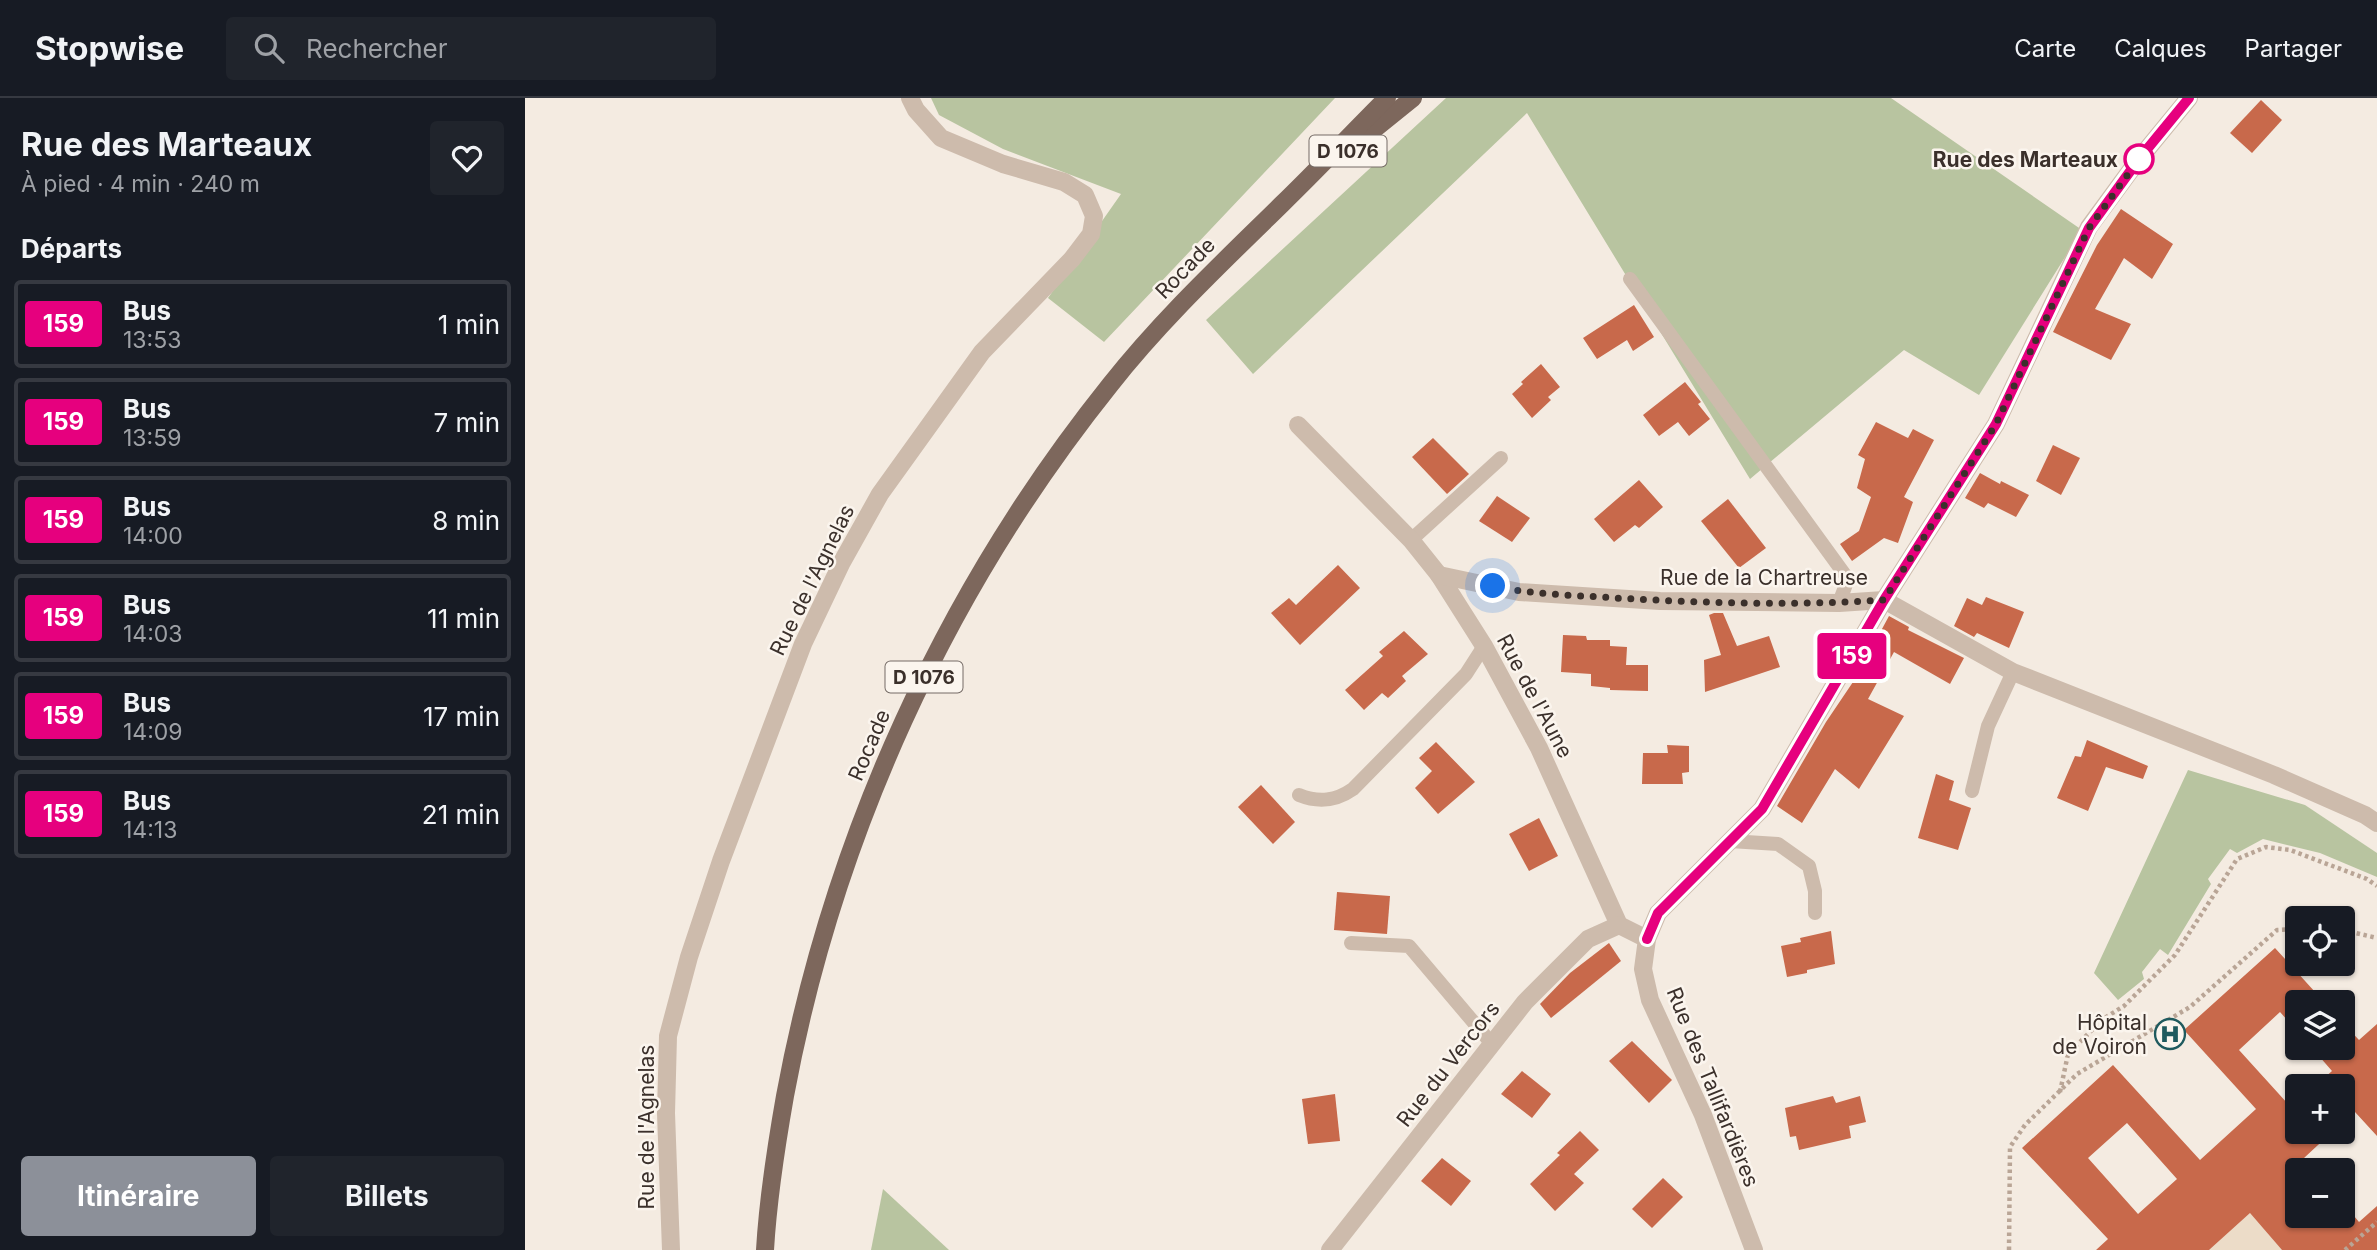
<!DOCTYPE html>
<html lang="fr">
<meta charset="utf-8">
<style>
body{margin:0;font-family:Inter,sans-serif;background:#20242c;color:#f1f3f6;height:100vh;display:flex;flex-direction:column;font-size:26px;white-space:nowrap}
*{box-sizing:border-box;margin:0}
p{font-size:23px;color:#9ea1a6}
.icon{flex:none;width:38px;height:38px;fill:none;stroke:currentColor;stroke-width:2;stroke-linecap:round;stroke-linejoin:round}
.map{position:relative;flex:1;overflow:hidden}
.drawer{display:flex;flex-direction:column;background:#171b24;width:525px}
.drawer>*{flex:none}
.badge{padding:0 14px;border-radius:5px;font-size:24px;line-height:46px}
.fabs{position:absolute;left:1760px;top:808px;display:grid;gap:14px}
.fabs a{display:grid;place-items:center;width:70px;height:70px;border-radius:7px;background:#171b24;box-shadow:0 2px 5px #0004;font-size:35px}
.you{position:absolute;width:35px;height:35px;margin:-18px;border:5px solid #fff;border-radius:50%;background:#1a73e8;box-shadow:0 0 0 10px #1a73e833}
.map>.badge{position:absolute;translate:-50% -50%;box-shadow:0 0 0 4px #fff}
h2{padding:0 21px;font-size:26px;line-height:63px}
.round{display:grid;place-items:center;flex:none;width:74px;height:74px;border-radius:7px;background:#20242c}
.summary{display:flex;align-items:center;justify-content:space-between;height:119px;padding:0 21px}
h1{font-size:33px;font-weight:700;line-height:52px}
.primary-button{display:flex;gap:14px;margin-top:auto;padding:14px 21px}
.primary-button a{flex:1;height:80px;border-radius:7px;background:#8c9099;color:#fff;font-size:28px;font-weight:700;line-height:80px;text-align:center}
.primary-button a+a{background:#20242c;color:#f1f3f6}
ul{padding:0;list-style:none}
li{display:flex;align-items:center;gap:21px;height:88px;margin:0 14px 10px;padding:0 7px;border:4px solid #363941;border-radius:7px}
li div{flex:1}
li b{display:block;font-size:26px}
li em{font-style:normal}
li .badge{min-width:77px;font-weight:700;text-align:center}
header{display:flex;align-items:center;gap:42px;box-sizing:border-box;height:98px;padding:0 35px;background:#171b24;border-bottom:2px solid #363941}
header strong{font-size:33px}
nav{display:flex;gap:38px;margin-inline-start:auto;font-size:24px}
.search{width:490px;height:63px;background:#20242c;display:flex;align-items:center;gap:18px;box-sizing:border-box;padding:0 24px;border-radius:7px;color:#9ea1a6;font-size:26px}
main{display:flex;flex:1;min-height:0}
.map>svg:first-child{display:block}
</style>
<header>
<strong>Stopwise</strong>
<div class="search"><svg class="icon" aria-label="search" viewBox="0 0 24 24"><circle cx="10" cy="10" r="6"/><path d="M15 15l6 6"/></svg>Rechercher</div>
<nav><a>Carte</a><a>Calques</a><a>Partager</a></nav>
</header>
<main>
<section class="drawer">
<div class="summary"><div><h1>Rue des Marteaux</h1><p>À pied · 4 min · 240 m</p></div><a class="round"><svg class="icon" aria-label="heart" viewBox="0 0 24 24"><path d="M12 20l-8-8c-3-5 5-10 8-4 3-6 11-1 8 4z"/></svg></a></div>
<h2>Départs</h2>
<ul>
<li><span class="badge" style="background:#e6007e;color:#fff">159</span><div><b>Bus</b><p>13:53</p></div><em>1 min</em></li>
<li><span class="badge" style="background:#e6007e;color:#fff">159</span><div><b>Bus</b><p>13:59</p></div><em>7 min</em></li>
<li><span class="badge" style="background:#e6007e;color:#fff">159</span><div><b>Bus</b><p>14:00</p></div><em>8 min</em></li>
<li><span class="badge" style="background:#e6007e;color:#fff">159</span><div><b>Bus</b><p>14:03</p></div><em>11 min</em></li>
<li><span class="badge" style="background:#e6007e;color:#fff">159</span><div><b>Bus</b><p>14:09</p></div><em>17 min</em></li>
<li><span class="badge" style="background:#e6007e;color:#fff">159</span><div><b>Bus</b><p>14:13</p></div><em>21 min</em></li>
</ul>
<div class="primary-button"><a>Itinéraire</a><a>Billets</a></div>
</section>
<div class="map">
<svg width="1852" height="1152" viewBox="0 0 1852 1152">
<rect width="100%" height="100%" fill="#f4ebe1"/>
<g fill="#b8c4a0">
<path d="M406 0H810L579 244 523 200 596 96 478 51 414 17Z"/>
<path d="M921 0H1366L1557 132 1454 297 1379 252 1225 381 1002 15 728 276 681 222Z"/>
<path d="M1663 672 1780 707 1852 755V779L1795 755 1738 741 1712 755 1705 751 1683 781 1686 786 1643 857 1635 851 1617 874 1619 881 1593 902 1569 875Z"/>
<path d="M358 1091 424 1152H346Z"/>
</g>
<path fill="#ecdcc8" d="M1725 1115 1757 1152H1684Z"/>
<g fill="#c8694b" fill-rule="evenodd">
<path d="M1736 2 1757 22 1727 55 1705 35Z"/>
<path d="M1596 111 1648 146 1627 181 1599 160 1570 211 1606 226 1586 262 1528 234 1572 147Z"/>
<path d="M1109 207 1129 239 1108 253 1102 242 1072 261 1058 240Z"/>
<path d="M1016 266 1035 289 1023 299 1026 302 1007 320 987 296 998 286 996 284Z"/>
<path d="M1160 284 1176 304 1173 306 1185 321 1164 338 1153 324 1134 338 1118 317Z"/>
<path d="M1351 324 1383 340 1388 331 1409 342 1379 399 1388 404 1373 445 1359 440 1327 463 1315 446 1334 433 1346 399 1332 390 1340 361 1333 357Z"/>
<path d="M908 340 944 376 922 396 887 359Z"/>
<path d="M1528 347 1555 360 1536 397 1511 383Z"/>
<path d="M1455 375 1475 386 1476 383 1504 397 1491 419 1463 405 1459 410 1440 400Z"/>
<path d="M1114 382 1138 409 1114 430 1110 427 1089 444 1069 421Z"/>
<path d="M972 398 1005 420 987 444 954 423Z"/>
<path d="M1203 401 1241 450 1214 470 1176 423Z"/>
<path d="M813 467 835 490 775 547 746 515 764 500 771 507Z"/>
<path d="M1461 499 1499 514 1484 550 1452 535 1449 539 1429 528 1442 500 1457 507Z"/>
<path d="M1189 515H1198L1212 548 1244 538 1255 569 1180 594 1179 562 1196 557 1184 517Z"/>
<path d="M1364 518 1384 529 1383 532 1439 560 1425 586 1369 554 1343 601 1379 618 1334 691 1310 671 1277 725 1252 708 1301 624 1353 547 1351 542Z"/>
<path d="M879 533 903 556 877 578 881 583 863 600 857 595 839 612 820 592 858 558 854 554Z"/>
<path d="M1038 537 1061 538 1062 542H1085V548L1102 549 1101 567H1123V593L1085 592V590L1066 588V576L1036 574Z"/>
<path d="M1562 642 1623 668 1618 681 1581 669 1563 713 1532 700 1550 658 1556 659Z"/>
<path d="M911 644 950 684 913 716 890 690 907 673 894 660Z"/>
<path d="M1142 647 1164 648V674L1157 675 1158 686H1117L1118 655H1143Z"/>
<path d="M1411 676 1429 683 1424 702 1446 710 1433 752 1393 740Z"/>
<path d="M736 687 770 724 748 746 713 709Z"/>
<path d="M1014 720 1033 758 1004 773 984 736Z"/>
<path d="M812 794 865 798 862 836 809 832Z"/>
<path d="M1306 833 1310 866 1282 872V875L1262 879 1256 848 1276 844 1275 840Z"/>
<path d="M1084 845 1096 863 1026 920 1015 906 1045 875Z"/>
<path d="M1750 850 1800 905H1773V934L1755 914 1714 952 1773 1017V1034H1807L1779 1060 1789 1073H1773V1118H1829L1834 1124 1852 1108V1152H1757L1725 1115 1684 1152H1571L1583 1141 1497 1050 1588 967 1675 1062 1731 1011 1659 932ZM1602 1025 1652 1081 1613 1116 1563 1060Z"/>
<path d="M1818 925 1834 942 1852 926V1038L1830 1014 1818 1024V989H1789L1807 973 1787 950H1818Z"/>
<path d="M1107 943 1147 982 1124 1005 1084 963Z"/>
<path d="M997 973 1026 996 1007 1020 976 996Z"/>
<path d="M810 996 815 1043 783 1046 777 1001Z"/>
<path d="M1308 998 1311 1005 1335 998 1341 1024 1324 1028 1326 1040 1274 1052 1271 1038 1265 1039 1260 1010Z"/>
<path d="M1055 1033 1074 1052 1049 1076 1059 1085 1030 1113 1005 1086 1035 1057 1032 1055Z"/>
<path d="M917 1060 946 1083 926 1108 896 1083Z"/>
<path d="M1138 1080 1158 1099 1127 1130 1107 1111Z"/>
</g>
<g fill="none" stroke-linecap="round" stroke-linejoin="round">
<g stroke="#b9a596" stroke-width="4.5" stroke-dasharray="3.5 3.5" stroke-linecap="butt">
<path d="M1818 832 1852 840"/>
<path d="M1535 994 1543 956 1578 921 1599 908 1650 857 1712 761 1741 749 1765 752 1842 781 1852 788"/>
<path d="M1484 1152 1485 1049 1500 1027 1552 976 1665 909 1752 832 1773 831"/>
<path d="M1820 1152 1852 1124"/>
</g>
<g stroke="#cdbbac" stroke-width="14">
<path d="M1105 181 1323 481 1314 505"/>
<path d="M886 442 976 360"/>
<path d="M1447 693 1463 628 1488 574"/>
<path d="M774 697C794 705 811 703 828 691L941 576 959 548"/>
<path d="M1205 743 1253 746 1284 768 1290 793V815"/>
<path d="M826 845 884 848 967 946"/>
</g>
<g stroke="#cdbbac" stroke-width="18">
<path d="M773 327 886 442 914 477 959 548 1014 650 1094 827 1122 841"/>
<path d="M914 477 994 494 1135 503 1314 505 1359 502 1488 574 1749 677 1840 717 1852 725"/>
<path d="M146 1152 141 1015 143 938 164 859 196 763 278 546 317 464 355 396 457 254 547 161 566 136 569 118 560 97 539 84 478 66 416 40 391 12 385 0"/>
<path d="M805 1152 1000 904 1063 841 1094 827"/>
<path d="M1229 1152 1178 1017 1125 902 1118 871 1122 841 1133 815 1237 711 1359 502 1471 326 1564 129 1614 61 1664 0"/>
</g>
<g stroke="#7d675c" stroke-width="18">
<path d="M826 50 888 0"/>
<path d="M240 1152C243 1100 251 1049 260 998 308 739 420 493 585 287 637 221 698 164 757 106 793 71 827 35 862 0"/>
</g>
</g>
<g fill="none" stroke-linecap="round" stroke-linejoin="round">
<g stroke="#fff" stroke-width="16">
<path id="line" d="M1122 841 1133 815 1237 711 1359 502 1471 326 1564 130 1614 61 1664 0"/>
</g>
<use href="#line" stroke="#e6007e" stroke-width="10"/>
<path stroke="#3b302b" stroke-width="7" stroke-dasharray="0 12.6" d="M968 488C1008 497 1050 497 1091 500 1180 505 1271 508 1359 502L1471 326 1564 130 1614 61"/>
</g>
<defs>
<g id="hospital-ring" transform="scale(1.575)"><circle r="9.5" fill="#fbf5ee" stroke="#1f5a5e" stroke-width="1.5"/><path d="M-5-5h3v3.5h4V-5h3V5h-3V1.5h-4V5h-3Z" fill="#1f5a5e"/></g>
</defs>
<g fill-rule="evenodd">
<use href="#hospital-ring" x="1645" y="936"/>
</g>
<circle fill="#fff" stroke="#e6007e" stroke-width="3.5" cx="1614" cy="61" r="14"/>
<g text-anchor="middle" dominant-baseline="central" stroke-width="5" stroke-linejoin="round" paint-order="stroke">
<g fill="#fbf5ee" stroke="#756b66" stroke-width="2">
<rect x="784.5" y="37.5" width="77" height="31" rx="5"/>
<rect x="360.5" y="563.5" width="77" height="31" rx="5"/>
</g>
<g font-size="19" font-weight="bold" fill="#3b302b">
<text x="823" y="53">D 1076</text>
<text x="399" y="579">D 1076</text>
</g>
<g font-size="21" font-weight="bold" fill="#3b302b" stroke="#fbf5ee" text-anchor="end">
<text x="1593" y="61">Rue des Marteaux</text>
</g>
<g font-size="21" fill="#3b302b" stroke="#fbf5ee">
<text transform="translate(660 170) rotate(-46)">Rocade</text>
<text x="1239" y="479">Rue de la Chartreuse</text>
<text transform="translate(287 482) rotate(-64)">Rue de l'Agnelas</text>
<text transform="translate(1010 598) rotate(62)">Rue de l'Aune</text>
<text transform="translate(344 647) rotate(-67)">Rocade</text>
<text transform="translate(923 966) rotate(-52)">Rue du Vercors</text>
<text transform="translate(1188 989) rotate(68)">Rue des Tallifardières</text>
<text transform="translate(121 1029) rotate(-90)">Rue de l'Agnelas</text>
</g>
<g font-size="21" fill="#3b302b" stroke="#fbf5ee" text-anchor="end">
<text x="1622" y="924">Hôpital<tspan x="1622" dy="24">de Voiron</tspan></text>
</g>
</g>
</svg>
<div class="fabs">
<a><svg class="icon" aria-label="locate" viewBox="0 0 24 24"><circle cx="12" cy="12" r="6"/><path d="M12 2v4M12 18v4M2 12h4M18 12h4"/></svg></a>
<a><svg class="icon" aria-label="layers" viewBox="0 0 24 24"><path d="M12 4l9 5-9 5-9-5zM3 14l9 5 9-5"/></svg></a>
<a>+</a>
<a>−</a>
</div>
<div class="you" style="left:968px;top:488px"></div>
<b class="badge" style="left:1327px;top:558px;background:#e6007e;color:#fff">159</b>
</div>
</main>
